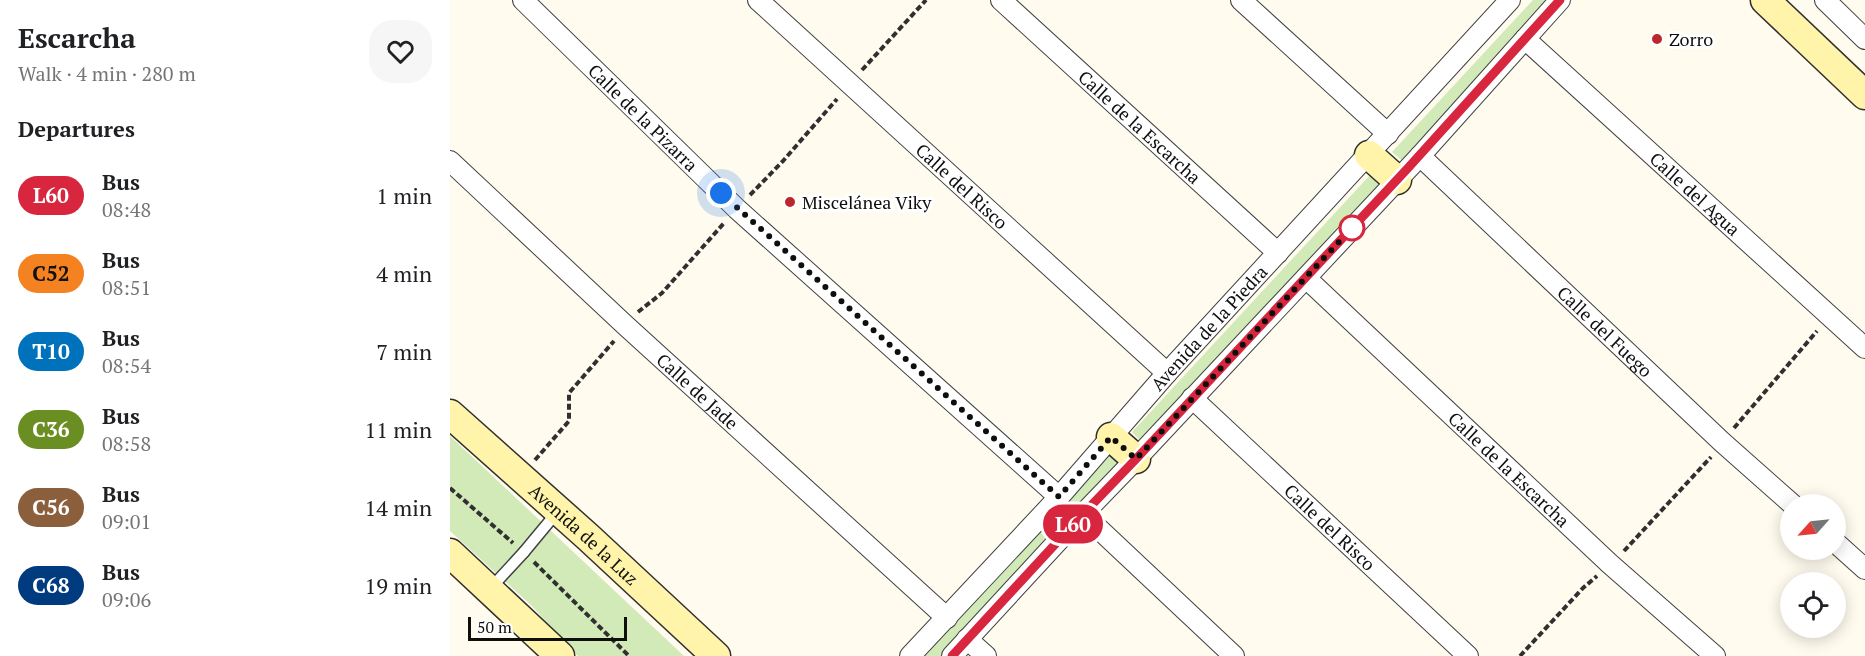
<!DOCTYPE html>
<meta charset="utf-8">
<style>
body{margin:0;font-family:"PT Serif",serif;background:#f6f6f6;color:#202124;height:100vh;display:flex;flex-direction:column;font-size:22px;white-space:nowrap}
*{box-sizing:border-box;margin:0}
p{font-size:20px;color:#757577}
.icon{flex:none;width:33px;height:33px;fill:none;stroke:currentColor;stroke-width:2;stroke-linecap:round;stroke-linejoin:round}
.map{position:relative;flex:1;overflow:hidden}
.panel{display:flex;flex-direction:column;background:#fff;width:450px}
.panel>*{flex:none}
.badge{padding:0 12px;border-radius:20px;font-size:21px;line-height:39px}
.needle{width:39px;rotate:243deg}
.controls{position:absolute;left:1330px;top:494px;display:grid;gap:12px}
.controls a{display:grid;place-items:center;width:66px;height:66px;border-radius:50%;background:#fff;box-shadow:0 3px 15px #0003;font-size:30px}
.scale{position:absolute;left:18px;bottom:15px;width:159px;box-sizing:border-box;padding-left:6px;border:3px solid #0e0e0e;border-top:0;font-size:16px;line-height:21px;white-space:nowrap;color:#0e0e0e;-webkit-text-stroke:4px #fff;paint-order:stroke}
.you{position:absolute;width:30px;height:30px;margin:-15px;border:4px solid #fff;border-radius:50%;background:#1a73e8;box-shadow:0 0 0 9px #1a73e833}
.map>.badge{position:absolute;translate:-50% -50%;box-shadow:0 0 0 3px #fff}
h2{padding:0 18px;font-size:22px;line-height:54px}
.round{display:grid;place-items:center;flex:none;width:63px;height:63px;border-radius:24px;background:#f6f6f6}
.head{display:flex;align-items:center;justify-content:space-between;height:102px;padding:0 18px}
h1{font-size:28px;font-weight:700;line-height:45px}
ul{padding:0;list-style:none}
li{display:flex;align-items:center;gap:18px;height:78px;padding:0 18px}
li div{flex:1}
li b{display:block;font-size:22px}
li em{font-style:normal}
li .badge{min-width:66px;font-weight:700;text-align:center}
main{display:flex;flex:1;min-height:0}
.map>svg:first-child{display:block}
</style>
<main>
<section class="panel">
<div class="head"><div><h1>Escarcha</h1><p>Walk · 4 min · 280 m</p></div><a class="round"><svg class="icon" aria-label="heart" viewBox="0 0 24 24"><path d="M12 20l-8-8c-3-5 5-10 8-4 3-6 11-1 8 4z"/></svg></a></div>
<h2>Departures</h2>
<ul>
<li><span class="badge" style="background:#d7263d;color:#fff">L60</span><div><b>Bus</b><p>08:48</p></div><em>1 min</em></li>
<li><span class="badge" style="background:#f58220;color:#111">C52</span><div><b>Bus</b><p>08:51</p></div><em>4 min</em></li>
<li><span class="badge" style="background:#0072bc;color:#fff">T10</span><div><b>Bus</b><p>08:54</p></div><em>7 min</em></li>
<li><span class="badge" style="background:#6b8e23;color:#fff">C36</span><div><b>Bus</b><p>08:58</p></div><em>11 min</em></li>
<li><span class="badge" style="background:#8b5e3c;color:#fff">C56</span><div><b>Bus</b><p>09:01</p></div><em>14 min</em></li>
<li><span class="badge" style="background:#003b80;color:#fff">C68</span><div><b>Bus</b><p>09:06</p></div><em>19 min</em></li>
</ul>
</section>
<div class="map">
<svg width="1415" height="656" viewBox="0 0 1415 656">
<rect width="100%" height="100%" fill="#fffbee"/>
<g fill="#d2e9b8">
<path d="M1083 0H1103L956 164 942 152Z"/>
<path d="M921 174 932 185 693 443 682 432Z"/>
<path d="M0 436 234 656H128L123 652 83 607 0 531Z"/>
<path d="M664 442 683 459 500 656H466Z"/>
</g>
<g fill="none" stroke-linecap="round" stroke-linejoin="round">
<g stroke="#414141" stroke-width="13">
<g id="lane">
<path d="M78 547 74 552 108 511"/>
<path d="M40 589 74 552"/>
</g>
</g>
<g stroke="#414141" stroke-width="22">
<g id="street">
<path id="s1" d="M73 0 287 209 609 497"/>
<path id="s2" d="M308 0 717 373"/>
<path id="s3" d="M551 0 828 253"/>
<path d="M791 0 938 134"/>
<path d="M1375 0 1415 39"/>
<path id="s4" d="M1075 39 1415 348"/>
<path id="s5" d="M970 156 1272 442 1342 504"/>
<path id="s6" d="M0 161 175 325 497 618"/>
<path id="s7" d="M856 278 1160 564 1265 656"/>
<path id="s8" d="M742 398 1018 656"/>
<path d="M633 514 784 656"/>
<path d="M1386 543 1415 569"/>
<path d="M517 639 536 656"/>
<path id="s9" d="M460 656 609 497 717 373 1060 0"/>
<path d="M502 656 633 514 686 459 970 156 1110 0"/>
</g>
</g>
<g stroke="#303030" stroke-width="31">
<g id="secondary">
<path d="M1315 0 1415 95"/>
<path d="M919 155 947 180"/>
<path id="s10" d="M0 414 138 537 266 656"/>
<path d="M661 437 686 459"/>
<path d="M0 553 110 656"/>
</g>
</g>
<g stroke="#303030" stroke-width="4" stroke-dasharray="6 3" stroke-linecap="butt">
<path d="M412 70 476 0"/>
<path d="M300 195 333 161 387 99"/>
<path d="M188 312 212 293 274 223"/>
<path d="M1284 428 1367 331"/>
<path d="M85 460 119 421V393L164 341"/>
<path d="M0 488 63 543"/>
<path d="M1174 551 1261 457"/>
<path d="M84 562 179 656"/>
<path d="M1070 656 1133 588 1147 576"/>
</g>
<use href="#lane" stroke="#fff" stroke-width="10"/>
<use href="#street" stroke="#fff" stroke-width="20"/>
<use href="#secondary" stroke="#fff4a9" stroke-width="28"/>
</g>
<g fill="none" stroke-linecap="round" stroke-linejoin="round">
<g stroke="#fff" stroke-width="14">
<path id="line" d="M502 656 633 514 686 459 958 168 1110 0"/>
</g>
<use href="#line" stroke="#d7263d" stroke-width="9"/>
<path stroke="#0e0e0e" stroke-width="6" stroke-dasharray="0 10.8" d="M271 193 609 497 661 437 686 459 902 228"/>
</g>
<g fill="#bd262e" stroke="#fff" stroke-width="2">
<circle cx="1207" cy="39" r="6"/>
<circle cx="340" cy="202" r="6"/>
</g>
<circle fill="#fff" stroke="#d7263d" stroke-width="3" cx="902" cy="228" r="12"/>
<g text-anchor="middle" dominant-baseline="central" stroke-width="6" stroke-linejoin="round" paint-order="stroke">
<g font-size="18" fill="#0e0e0e" stroke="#fff" text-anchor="start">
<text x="1219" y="39">Zorro</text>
<text x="352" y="202">Miscelánea Viky</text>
</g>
<g font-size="18" fill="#0e0e0e" stroke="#fff">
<text stroke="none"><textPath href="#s1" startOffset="168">Calle de la Pizarra</textPath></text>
<text stroke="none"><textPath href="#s3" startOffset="188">Calle de la Escarcha</textPath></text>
<text stroke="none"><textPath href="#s2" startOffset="276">Calle del Risco</textPath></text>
<text stroke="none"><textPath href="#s4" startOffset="230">Calle del Agua</textPath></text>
<text stroke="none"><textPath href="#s9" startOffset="444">Avenida de la Piedra</textPath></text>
<text stroke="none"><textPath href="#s5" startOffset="255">Calle del Fuego</textPath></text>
<text stroke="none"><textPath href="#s6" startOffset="338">Calle de Jade</textPath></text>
<text stroke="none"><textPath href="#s7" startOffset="279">Calle de la Escarcha</textPath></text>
<text stroke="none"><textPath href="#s8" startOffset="189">Calle del Risco</textPath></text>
<text stroke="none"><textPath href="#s10" startOffset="180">Avenida de la Luz</textPath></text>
</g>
</g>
</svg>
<div class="controls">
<a><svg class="needle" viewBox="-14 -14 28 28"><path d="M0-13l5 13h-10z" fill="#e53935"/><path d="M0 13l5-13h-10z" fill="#757577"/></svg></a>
<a><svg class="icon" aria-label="locate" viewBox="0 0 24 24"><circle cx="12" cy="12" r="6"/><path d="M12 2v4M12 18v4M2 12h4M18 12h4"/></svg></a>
</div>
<div class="scale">50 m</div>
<div class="you" style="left:271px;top:193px"></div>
<b class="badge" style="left:623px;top:524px;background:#d7263d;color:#fff">L60</b>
</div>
</main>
